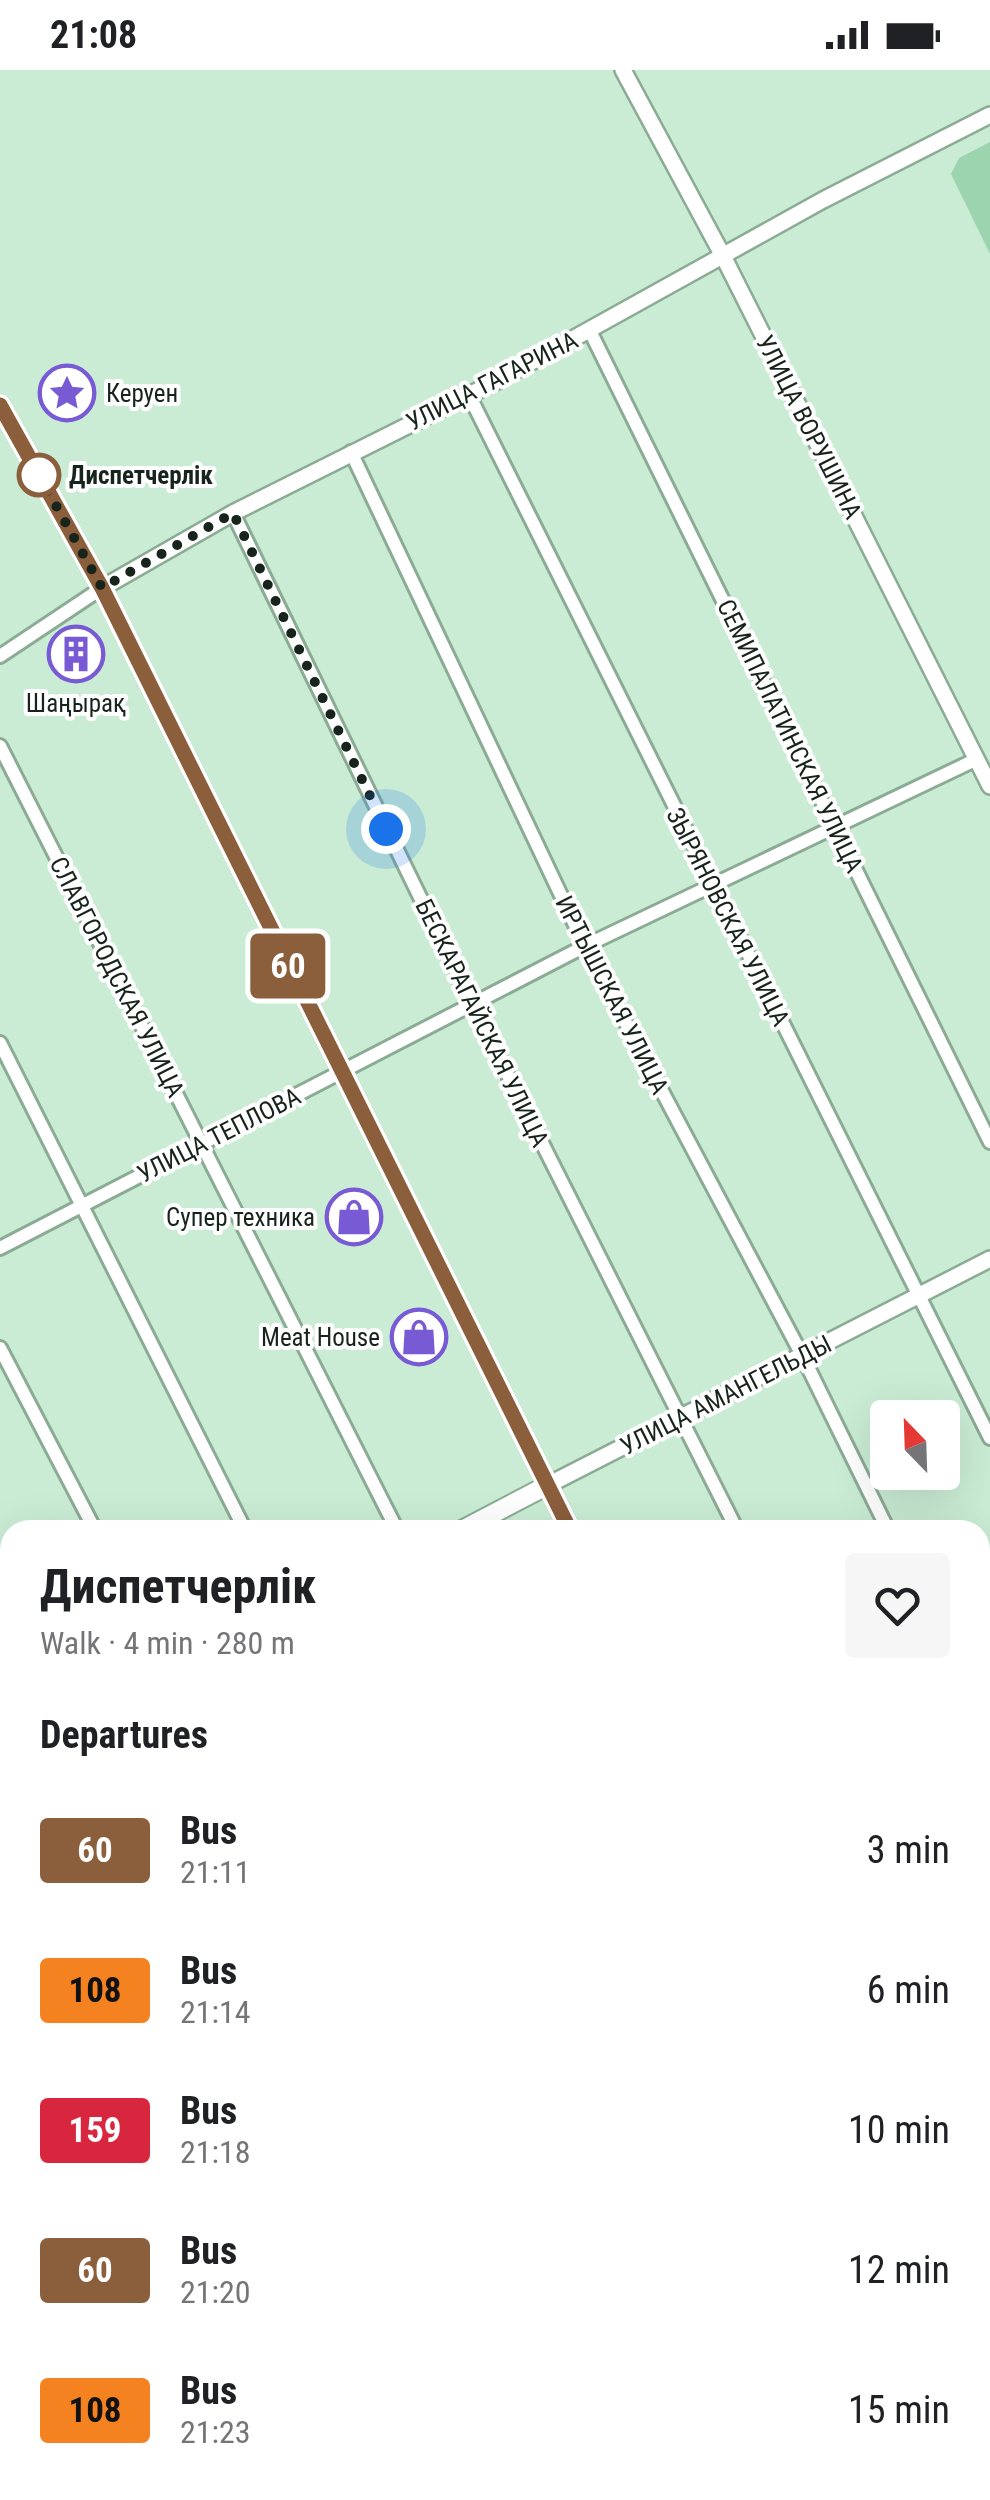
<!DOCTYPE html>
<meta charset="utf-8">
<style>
body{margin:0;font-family:"Roboto Condensed",sans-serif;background:#f6f6f6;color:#202124;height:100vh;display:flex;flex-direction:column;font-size:38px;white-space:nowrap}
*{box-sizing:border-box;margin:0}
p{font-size:32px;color:#757577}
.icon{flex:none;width:55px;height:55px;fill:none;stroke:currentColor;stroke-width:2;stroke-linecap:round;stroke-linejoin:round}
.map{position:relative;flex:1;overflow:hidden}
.panel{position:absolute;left:0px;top:1450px;width:990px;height:980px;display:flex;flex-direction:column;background:#fff;border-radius:30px 30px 0 0;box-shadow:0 10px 40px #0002}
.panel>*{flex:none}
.badge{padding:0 20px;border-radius:8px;font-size:35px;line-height:65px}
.needle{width:65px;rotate:337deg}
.controls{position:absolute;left:870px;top:1330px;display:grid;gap:20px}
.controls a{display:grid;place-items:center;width:90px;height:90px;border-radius:10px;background:#fff;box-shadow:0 10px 40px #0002;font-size:50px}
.you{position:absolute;width:50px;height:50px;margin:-25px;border:8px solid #fff;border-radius:50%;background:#1a73e8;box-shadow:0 0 0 15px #1a73e833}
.map>.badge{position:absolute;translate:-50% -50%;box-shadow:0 0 0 5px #fff}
h2{padding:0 40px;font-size:38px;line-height:90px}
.round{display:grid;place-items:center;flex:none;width:105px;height:105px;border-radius:10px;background:#f6f6f6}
.head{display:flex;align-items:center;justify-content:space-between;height:170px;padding:0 40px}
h1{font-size:48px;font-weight:700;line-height:75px}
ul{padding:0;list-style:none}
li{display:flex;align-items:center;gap:30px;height:140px;padding:0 40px}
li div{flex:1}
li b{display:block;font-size:38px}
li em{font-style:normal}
li .badge{min-width:110px;font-weight:700;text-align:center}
.status{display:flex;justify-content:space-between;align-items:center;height:70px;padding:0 50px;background:#fff;direction:ltr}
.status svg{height:28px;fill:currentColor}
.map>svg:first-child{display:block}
</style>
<div class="status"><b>21:08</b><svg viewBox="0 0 49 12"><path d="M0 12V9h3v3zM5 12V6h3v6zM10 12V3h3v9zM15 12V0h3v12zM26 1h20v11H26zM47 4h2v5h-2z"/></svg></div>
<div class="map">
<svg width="990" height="2430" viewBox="0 0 990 2430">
<rect width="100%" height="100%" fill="#caecd4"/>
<path fill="#9bd4ae" d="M990 72V184L951 104 959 88Z"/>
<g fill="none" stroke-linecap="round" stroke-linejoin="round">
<g stroke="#8bab95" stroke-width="18">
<g id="minor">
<path d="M590 261 990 1072"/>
<path d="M469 325 990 1368"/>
<path d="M351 382 585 876 803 1287 888 1460"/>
<path d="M233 443 472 934 737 1460"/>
<path d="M0 586 102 518"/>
<path d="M0 676 397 1460"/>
<path d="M0 973 245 1460"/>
<path d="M0 1178 585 876 977 689"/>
<path d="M0 1278 95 1460"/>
<path d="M0 1575 10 1595"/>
<path d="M980 1648 990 1668"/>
<path d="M0 1905 10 1925"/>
<path d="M980 1948 990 1967"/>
<path d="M0 2237 10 2257"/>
<path d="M92 2420 97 2430"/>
<path d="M257 2420 262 2430"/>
<path d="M586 2420 591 2430"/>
<path d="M738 2420 743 2430"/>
<path d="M881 2420 886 2430"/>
<path d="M63 2430 82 2420"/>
</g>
</g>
<g stroke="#8bab95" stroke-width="20">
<g id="tertiary">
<path d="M623 0 723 186 990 716"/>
<path d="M102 518 233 443 497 311 823 130 990 45"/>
<path d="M548 1415 990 1189"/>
<path d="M980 1958 990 1953"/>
</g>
</g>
<g stroke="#8bab95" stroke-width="22">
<g id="secondary">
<path d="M0 335 102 518 570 1460"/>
<path d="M462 1460 548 1415"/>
<path d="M0 1692 10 1687"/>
<path d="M980 2271 990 2290"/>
</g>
</g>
<use href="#minor" stroke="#fff" stroke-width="12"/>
<use href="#tertiary" stroke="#fff" stroke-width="15"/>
<use href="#secondary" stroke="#fff" stroke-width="18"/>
</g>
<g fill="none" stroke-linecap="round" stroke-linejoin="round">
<g stroke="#fff" stroke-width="22">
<path id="line" d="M0 335 102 518 570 1460"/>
</g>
<use href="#line" stroke="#8b5e3c" stroke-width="15"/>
<path stroke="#17241b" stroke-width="10" stroke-dasharray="0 18" d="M39 405 102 518 233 443 386 759"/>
</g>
<defs>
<g id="sight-ring" transform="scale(2.875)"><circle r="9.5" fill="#fff" stroke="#785ad4" stroke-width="1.5"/><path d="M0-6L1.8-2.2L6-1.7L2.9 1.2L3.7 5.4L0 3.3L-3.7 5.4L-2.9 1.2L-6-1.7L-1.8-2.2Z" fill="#785ad4"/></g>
<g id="building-ring" transform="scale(2.875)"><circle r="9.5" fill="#fff" stroke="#785ad4" stroke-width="1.5"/><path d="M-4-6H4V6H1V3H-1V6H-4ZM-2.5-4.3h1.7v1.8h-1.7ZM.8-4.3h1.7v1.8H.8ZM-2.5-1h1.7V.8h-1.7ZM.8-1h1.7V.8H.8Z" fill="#785ad4"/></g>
<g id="shop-ring" transform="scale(2.875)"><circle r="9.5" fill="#fff" stroke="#785ad4" stroke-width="1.5"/><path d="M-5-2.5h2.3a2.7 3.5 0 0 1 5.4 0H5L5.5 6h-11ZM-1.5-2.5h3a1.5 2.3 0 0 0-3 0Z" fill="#785ad4"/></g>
</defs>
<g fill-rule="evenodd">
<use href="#sight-ring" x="67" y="323"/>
<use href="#building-ring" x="76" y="584"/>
<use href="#shop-ring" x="354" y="1147"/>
<use href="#shop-ring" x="419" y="1267"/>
</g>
<circle fill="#fff" stroke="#8b5e3c" stroke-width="5" cx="39" cy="405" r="20"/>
<g text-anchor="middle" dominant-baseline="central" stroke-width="8" stroke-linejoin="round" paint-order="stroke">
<g font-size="25" fill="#17241b" stroke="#fff">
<text transform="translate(492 311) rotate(-27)">УЛИЦА ГАГАРИНА</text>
<text transform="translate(809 357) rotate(63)">УЛИЦА ВОРУШИНА</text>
<text transform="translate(790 666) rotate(64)">СЕМИПАЛАТИНСКАЯ УЛИЦА</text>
<text transform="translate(728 847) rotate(63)">ЗЫРЯНОВСКАЯ УЛИЦА</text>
<text transform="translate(117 907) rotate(63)">СЛАВГОРОДСКАЯ УЛИЦА</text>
<text transform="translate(612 925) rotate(63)">ИРТЫШСКАЯ УЛИЦА</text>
<text transform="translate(482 953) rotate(64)">БЕСКАРАГАЙСКАЯ УЛИЦА</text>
<text transform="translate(219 1065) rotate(-27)">УЛИЦА ТЕПЛОВА</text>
<text transform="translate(726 1325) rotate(-27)">УЛИЦА АМАНГЕЛЬДЫ</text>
</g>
<g font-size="25" fill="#17241b" stroke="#fff" text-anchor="end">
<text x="106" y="323" text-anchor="start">Керуен</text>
<text x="76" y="633" text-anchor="middle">Шаңырақ</text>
<text x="315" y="1147">Супер техника</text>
<text x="380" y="1267">Meat House</text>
</g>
<g font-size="25" font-weight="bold" fill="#17241b" stroke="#fff" text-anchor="start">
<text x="69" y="405">Диспетчерлік</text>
</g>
</g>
</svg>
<div class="controls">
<a><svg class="needle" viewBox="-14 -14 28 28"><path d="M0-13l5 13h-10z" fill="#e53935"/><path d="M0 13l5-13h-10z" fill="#757577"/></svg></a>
</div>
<div class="you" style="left:386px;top:759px"></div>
<b class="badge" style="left:288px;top:896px;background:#8b5e3c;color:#fff">60</b>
<section class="panel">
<div class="head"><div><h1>Диспетчерлік</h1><p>Walk · 4 min · 280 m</p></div><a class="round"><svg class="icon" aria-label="heart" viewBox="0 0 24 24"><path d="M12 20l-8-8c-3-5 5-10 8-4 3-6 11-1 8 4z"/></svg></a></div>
<h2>Departures</h2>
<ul>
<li><span class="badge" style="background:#8b5e3c;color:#fff">60</span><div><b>Bus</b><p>21:11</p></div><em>3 min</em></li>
<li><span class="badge" style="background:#f58220;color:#111">108</span><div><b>Bus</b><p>21:14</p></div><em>6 min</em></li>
<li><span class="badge" style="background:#d7263d;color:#fff">159</span><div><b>Bus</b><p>21:18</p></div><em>10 min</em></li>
<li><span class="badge" style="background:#8b5e3c;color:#fff">60</span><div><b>Bus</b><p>21:20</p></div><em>12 min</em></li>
<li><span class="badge" style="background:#f58220;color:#111">108</span><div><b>Bus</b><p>21:23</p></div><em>15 min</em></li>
</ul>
</section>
</div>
